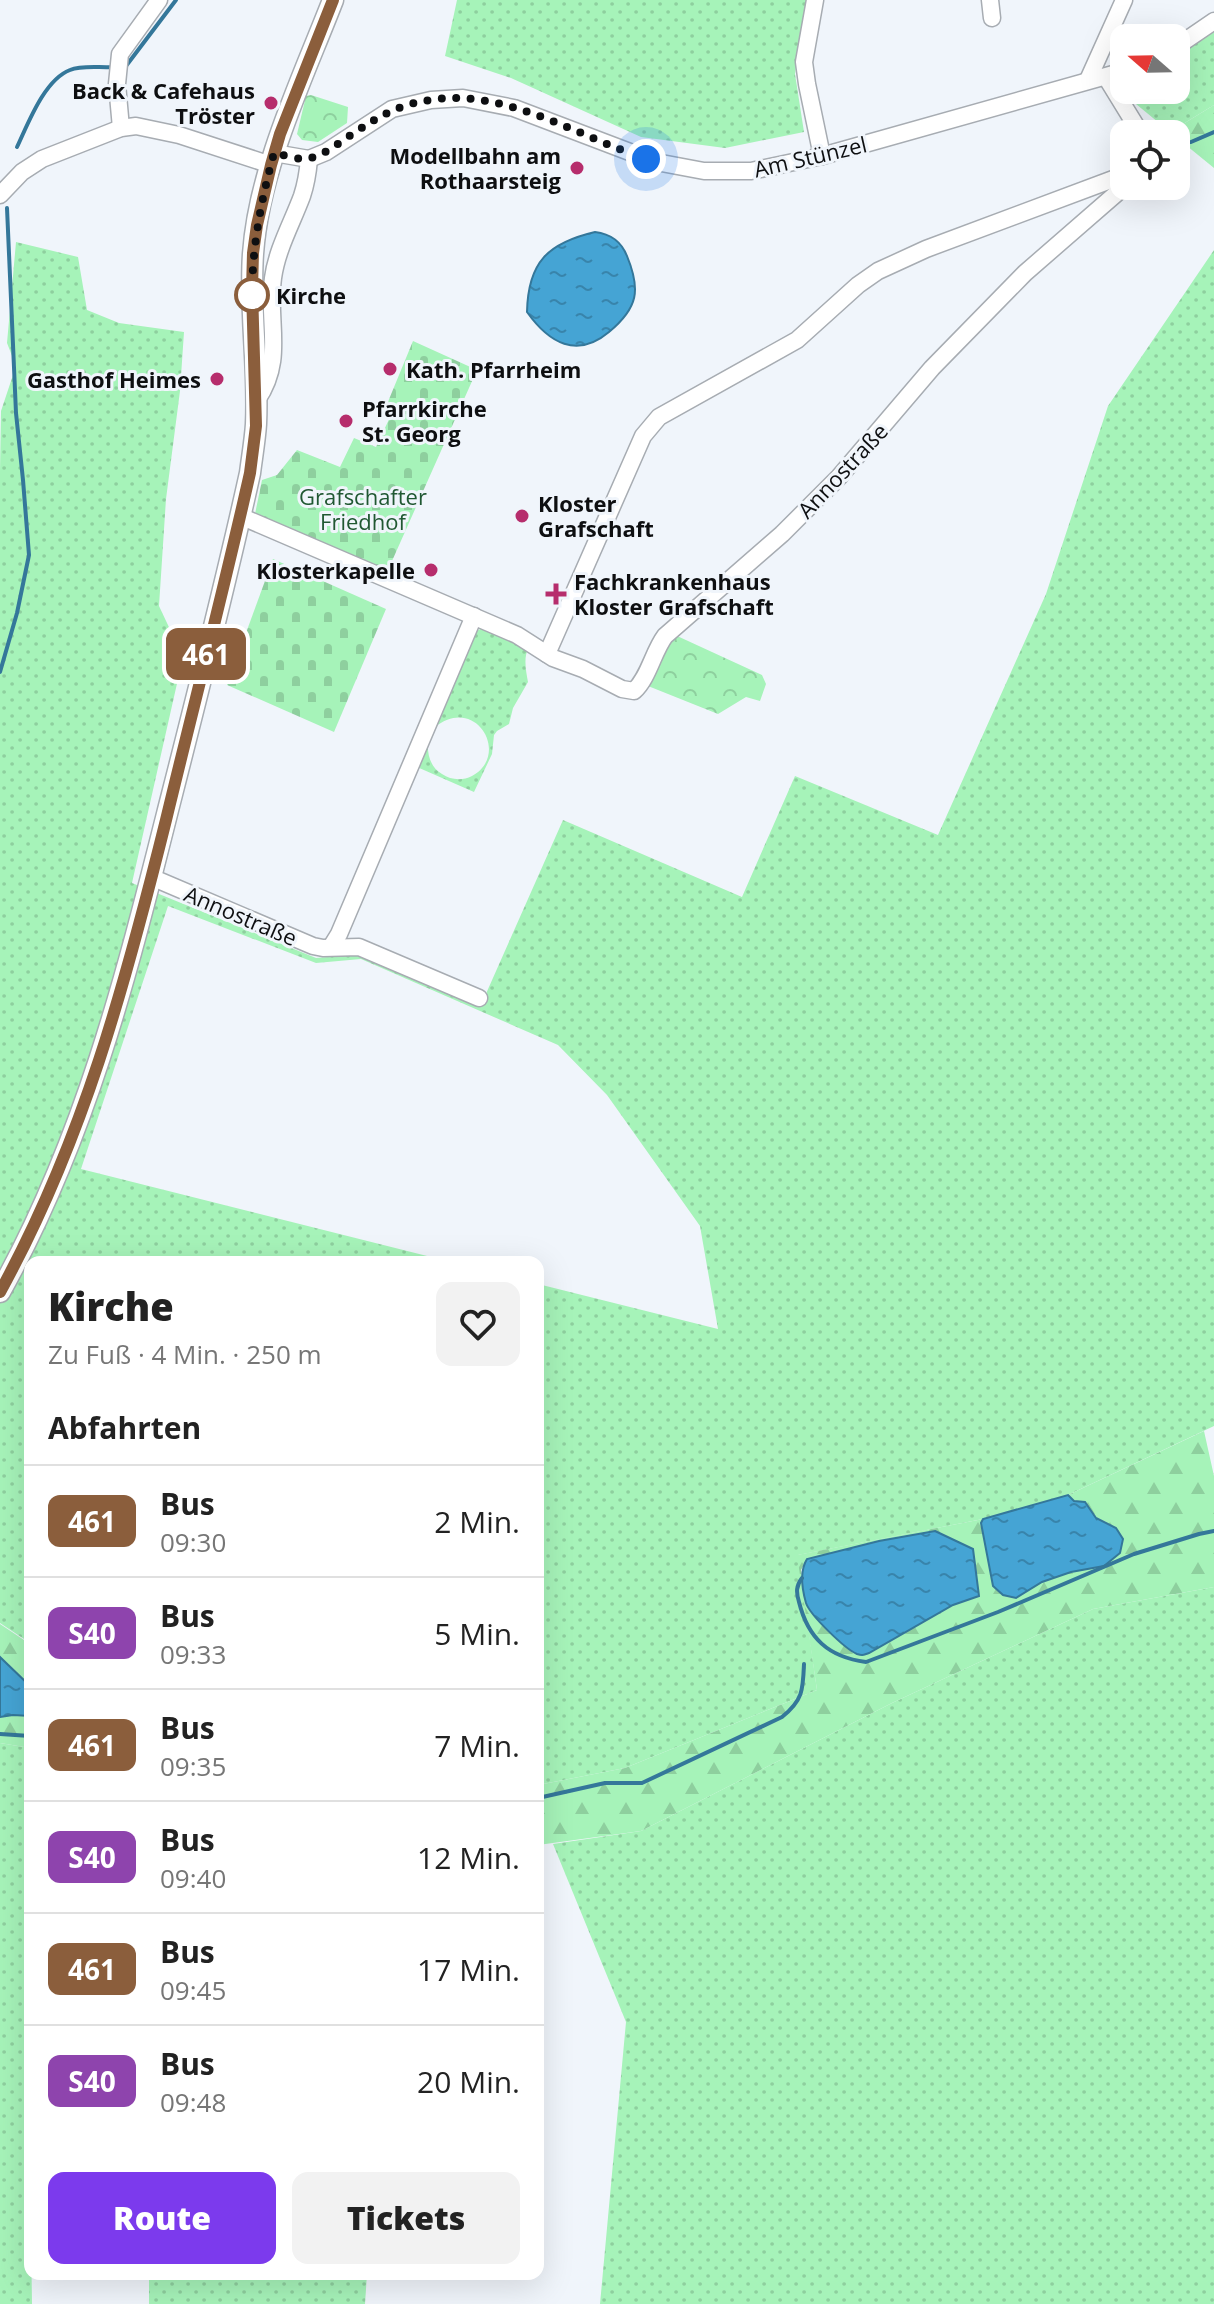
<!DOCTYPE html>
<html lang="de">
<meta charset="utf-8">
<style>
body{margin:0;font-family:"Open Sans",sans-serif;background:#f2f2f2;color:#222;height:100vh;display:flex;flex-direction:column;font-size:30px;white-space:nowrap}
*{box-sizing:border-box;margin:0}
p{font-size:26px;color:#767676}
.icon{flex:none;width:44px;height:44px;fill:none;stroke:currentColor;stroke-width:2;stroke-linecap:round;stroke-linejoin:round}
.map{position:relative;flex:1;overflow:hidden}
.details{position:absolute;left:24px;top:1256px;width:520px;height:1024px;display:flex;flex-direction:column;background:#fff;border-radius:16px;box-shadow:0 8px 32px #0002}
.details>*{flex:none}
.badge{padding:0 16px;border-radius:12px;font-size:28px;line-height:52px}
.needle{width:52px;rotate:290deg}
.controls{position:absolute;left:1110px;top:24px;display:grid;gap:16px}
.controls a{display:grid;place-items:center;width:80px;height:80px;border-radius:16px;background:#fff;box-shadow:0 8px 32px #0002;font-size:40px}
.you{position:absolute;width:40px;height:40px;margin:-20px;border:6px solid #fff;border-radius:50%;background:#1a73e8;box-shadow:0 0 0 12px #1a73e833}
.map>.badge{position:absolute;translate:-50% -50%;box-shadow:0 0 0 4px #fff}
h2{padding:0 24px;font-size:30px;line-height:72px}
.round{display:grid;place-items:center;flex:none;width:84px;height:84px;border-radius:16px;background:#f2f2f2}
.headline{display:flex;align-items:center;justify-content:space-between;height:136px;padding:0 24px}
h1{font-size:38px;font-weight:800;line-height:60px}
.button{display:flex;gap:16px;margin-top:auto;padding:16px 24px}
.button a{flex:1;height:92px;border-radius:16px;background:#7c3aed;color:#fff;font-size:32px;font-weight:800;line-height:92px;text-align:center}
.button a+a{background:#f2f2f2;color:#222}
ul{padding:0;list-style:none}
li{display:flex;align-items:center;gap:24px;height:112px;padding:0 24px;border-top:2px solid #e0e0e0}
li div{flex:1}
li b{display:block;font-size:30px}
li em{font-style:normal}
li .badge{min-width:88px;font-weight:700;text-align:center}
.map>svg:first-child{display:block}
</style>
<div class="map">
<svg width="1214" height="2304" viewBox="0 0 1214 2304">
<defs>
<pattern id="grass-dots" width="8" height="8" patternUnits="userSpaceOnUse" patternTransform="scale(2)"><rect width="8" height="8" fill="#a6f3b9"/><path d="M2 2h.1M6 6h.1" fill="none" stroke="#8ecf9e" stroke-width="1.8" stroke-linecap="round"/></pattern>
<pattern id="forest-firs" width="22" height="20" patternUnits="userSpaceOnUse" patternTransform="scale(2)"><rect width="22" height="20" fill="#a6f3b9"/><path d="M5 1l3.5 6h-7zM16 11l3.5 6h-7z" fill="#8ecf9e"/></pattern>
<pattern id="cemetery-stones" width="16" height="16" patternUnits="userSpaceOnUse" patternTransform="scale(2)"><rect width="16" height="16" fill="#a6f3b9"/><path d="M2 7V4a2 2 0 0 1 4 0v3zM10 15v-3a2 2 0 0 1 4 0v3z" fill="#8ecf9e"/></pattern>
<pattern id="park-crowns" width="20" height="18" patternUnits="userSpaceOnUse" patternTransform="scale(2)"><rect width="20" height="18" fill="#a6f3b9"/><path d="M2 6a3 3 0 1 1 6 0M12 15a3 3 0 1 1 6 0" fill="none" stroke="#8ecf9e"/></pattern>
<pattern id="water-ripples" width="26" height="14" patternUnits="userSpaceOnUse" patternTransform="scale(2)"><rect width="26" height="14" fill="#45a4d4"/><path d="M2 4q2-2 4 0t4 0M15 11q2-2 4 0t4 0" fill="none" stroke="#3884ab"/></pattern>
</defs>
<rect width="100%" height="100%" fill="#f0f5fb"/>
<g fill="url(#grass-dots)">
<path d="M457 0H806L795 74 804 132 725 148 641 137 511 78 445 56Z"/>
<path d="M1214 28V105L1170 132 1119 90 1124 87V90H1176V53Z"/>
<path d="M16 242 78 257 87 310 119 323 184 332 180 391 166 499 159 606 183 657 132 883 316 958 361 954 481 1005 563 820 742 897 795 776 938 835 1046 594 1108 406 1214 250V1426L1068 1495 983 1519 798 1555 817 1690 625 1768 538 1785V1284L718 1329 700 1226 607 1095 558 1045 361 959 316 963 168 906 81 1169 451 1262H30V1643L0 1623V471L1 411 16 366 7 343Z"/>
<path d="M483 628 529 647C523 657 526 671 528 682L513 708 509 724 497 731 494 735 492 754 474 792 417 767 428 741C427 754 430 767 442 774 451 780 462 781 472 776 511 755 476 694 435 727L476 631Z"/>
<path d="M1214 1587V2304H600L626 2022 553 1844 641 1831 892 1703 1093 1609Z"/>
<path d="M0 1743 30 1748V2167L32 2304H0Z"/>
<path d="M149 2274H367L365 2304H149Z"/>
</g>
<g fill="url(#forest-firs)" fill-rule="evenodd">
<path d="M1214 105V168L1176 137V134L1170 132Z"/>
<path d="M1204 1431 1214 1476V1587L1093 1609 892 1703 641 1831 538 1845V1785L625 1768 817 1690 797 1555 983 1519 981 1523 1016 1598 1041 1582 1071 1572 1106 1522 1096 1518 1085 1502 1074 1501 1068 1495ZM935 1531 948 1538 979 1596 953 1605 853 1652 831 1633 807 1606 801 1570 807 1559 879 1541Z"/>
<path d="M0 1624 30 1644V1686L0 1657Z"/>
<path d="M13 1715 30 1716V1748L0 1743V1717Z"/>
</g>
<g fill="url(#cemetery-stones)">
<path d="M413 341 477 370 388 570 255 514 262 480 277 475 297 450 340 467 354 438 376 447 392 413 385 409Z"/>
<path d="M273 559 386 609 334 732 227 685Z"/>
</g>
<g fill="url(#park-crowns)">
<path d="M311 95 348 107 347 123 318 142 302 140 297 134 306 96Z"/>
<path d="M675 635 762 675 766 684 760 701 746 697 718 714 648 686 659 655Z"/>
</g>
<g fill="url(#water-ripples)" stroke="#34779a" stroke-width="2">
<path d="M595 232C611 234 621 241 627 256 641 290 638 308 609 332 577 359 549 343 527 312 528 262 548 243 595 232Z"/>
<path d="M1068 1495 1074 1501 1085 1502 1096 1518 1116 1528 1123 1539 1120 1553 1104 1566 1071 1572 1042 1582 1016 1598 1003 1595 993 1586 981 1523 983 1519Z"/>
<path d="M935 1531 973 1549 979 1596 953 1605 869 1653C863 1655 863 1656 857 1654 845 1649 810 1615 806 1603 802 1589 799 1572 807 1559L879 1541Z"/>
<path d="M0 1657 30 1686V1716L13 1715 0 1717Z"/>
</g>
<g fill="none" stroke-linecap="round" stroke-linejoin="round">
<g stroke="#34779a" stroke-width="4">
<path d="M123 66H126L176 0"/>
<path d="M1176 143 1191 142 1214 132"/>
<path d="M17 147C28 124 44 80 70 70 82 65 100 68 114 67"/>
<path d="M0 672 17 613 29 555 23 480 16 413 7 208"/>
<path d="M802 1578C796 1586 796 1592 799 1602 808 1638 828 1657 866 1662L998 1612 1134 1554 1199 1534 1214 1531"/>
<path d="M0 1734 30 1736"/>
<path d="M538 1798 605 1783H642L782 1717C803 1700 803 1690 804 1664"/>
</g>
<g stroke="#a7acb2" stroke-width="19">
<g id="minor">
<path d="M815 0 804 62 807 84 822 156"/>
<path d="M990 0 992 18"/>
<path d="M1176 47 1214 21"/>
<path d="M1106 77 1141 134"/>
<path d="M1088 80 1124 0"/>
<path d="M121 128 117 84 120 54 159 0"/>
<path d="M274 153 309 159 326 152 392 109 431 100 463 98 514 108 656 162 704 171H751L822 156 1124 71"/>
<path d="M0 195 22 172 42 159 121 128 136 126 179 135 271 165"/>
<path d="M257 400C285 359 267 323 273 278 277 249 292 223 302 196 306 184 308 171 309 159"/>
<path d="M240 516 517 635 553 658 583 669 622 689 634 691C649 677 653 652 665 636L782 534 839 477 932 368 1025 273 1125 186"/>
<path d="M547 654 643 436 659 417 797 340 858 285 878 271 926 249 1124 175"/>
<path d="M151 877 313 946 323 948 359 947 479 998"/>
<path d="M331 947 339 934 474 616"/>
</g>
</g>
<g stroke="#a7acb2" stroke-width="23">
<path id="tertiary" d="M0 1292C85 1139 125 981 167 814 196 700 225 587 250 473 252 457 255 440 256 424 259 368 249 311 253 254 259 168 302 80 333 0"/>
</g>
<use href="#minor" stroke="#fff" stroke-width="16"/>
<use href="#tertiary" stroke="#fff" stroke-width="20"/>
</g>
<g fill="none" stroke-linecap="round" stroke-linejoin="round">
<g stroke="#fff" stroke-width="18">
<path id="line" d="M0 1292C83 1141 125 985 166 820 194 704 224 589 250 473L256 426 252 290 253 253 257 225 271 165 280 134 333 0"/>
</g>
<use href="#line" stroke="#8b5e3c" stroke-width="12"/>
<path stroke="#0e0f11" stroke-width="8" stroke-dasharray="0 14.4" d="M252 295V297C252 247 261 201 274 153 285 155 299 161 310 158 324 155 336 145 348 137 376 118 396 105 430 100 506 88 577 136 646 159"/>
</g>
<g fill="#b62d6c" stroke="#f0f5fb" stroke-width="3">
<circle cx="271" cy="103" r="8"/>
<circle cx="577" cy="168" r="8"/>
<circle cx="390" cy="369" r="8"/>
<circle cx="217" cy="379" r="8"/>
<circle cx="346" cy="421" r="8"/>
<circle cx="522" cy="516" r="8"/>
<circle cx="431" cy="570" r="8"/>
<path d="M552 582h8v8h8v8h-8v8h-8v-8h-8v-8h8z"/>
</g>
<circle fill="#fff" stroke="#8b5e3c" stroke-width="4" cx="252" cy="295" r="16"/>
<g text-anchor="middle" dominant-baseline="central" stroke-width="6" stroke-linejoin="round" paint-order="stroke">
<g font-size="22" font-weight="bold" fill="#0e0f11" stroke="#f0f5fb" text-anchor="end">
<text x="255" y="90">Back &amp; Cafehaus<tspan x="255" dy="25">Tröster</tspan></text>
<text x="561" y="155">Modellbahn am<tspan x="561" dy="25">Rothaarsteig</tspan></text>
<text x="406" y="369" text-anchor="start">Kath. Pfarrheim</text>
<text x="201" y="379">Gasthof Heimes</text>
<text x="362" y="408" text-anchor="start">Pfarrkirche<tspan x="362" dy="25">St. Georg</tspan></text>
<text x="538" y="503" text-anchor="start">Kloster<tspan x="538" dy="25">Grafschaft</tspan></text>
<text x="415" y="570">Klosterkapelle</text>
<text x="574" y="581" text-anchor="start">Fachkrankenhaus<tspan x="574" dy="25">Kloster Grafschaft</tspan></text>
</g>
<g font-size="22" fill="#0e0f11" stroke="#f0f5fb">
<text transform="translate(810 156) rotate(-13)">Am Stünzel</text>
<text transform="translate(842 470) rotate(-47)">Annostraße</text>
<text transform="translate(241 915) rotate(23)">Annostraße</text>
</g>
<g font-size="22" font-weight="bold" fill="#0e0f11" stroke="#f0f5fb" text-anchor="start">
<text x="276" y="295">Kirche</text>
</g>
<g font-size="22" fill="#205832" stroke="#f0f5fb">
<text x="363" y="496">Grafschafter<tspan x="363" dy="25">Friedhof</tspan></text>
</g>
</g>
</svg>
<div class="controls">
<a><svg class="needle" viewBox="-14 -14 28 28"><path d="M0-13l5 13h-10z" fill="#e53935"/><path d="M0 13l5-13h-10z" fill="#767676"/></svg></a>
<a><svg class="icon" aria-label="locate" viewBox="0 0 24 24"><circle cx="12" cy="12" r="6"/><path d="M12 2v4M12 18v4M2 12h4M18 12h4"/></svg></a>
</div>
<div class="you" style="left:646px;top:159px"></div>
<b class="badge" style="left:206px;top:654px;background:#8b5e3c;color:#fff">461</b>
<section class="details">
<div class="headline"><div><h1>Kirche</h1><p>Zu Fuß · 4 Min. · 250 m</p></div><a class="round"><svg class="icon" aria-label="heart" viewBox="0 0 24 24"><path d="M12 20l-8-8c-3-5 5-10 8-4 3-6 11-1 8 4z"/></svg></a></div>
<h2>Abfahrten</h2>
<ul>
<li><span class="badge" style="background:#8b5e3c;color:#fff">461</span><div><b>Bus</b><p>09:30</p></div><em>2 Min.</em></li>
<li><span class="badge" style="background:#8e44ad;color:#fff">S40</span><div><b>Bus</b><p>09:33</p></div><em>5 Min.</em></li>
<li><span class="badge" style="background:#8b5e3c;color:#fff">461</span><div><b>Bus</b><p>09:35</p></div><em>7 Min.</em></li>
<li><span class="badge" style="background:#8e44ad;color:#fff">S40</span><div><b>Bus</b><p>09:40</p></div><em>12 Min.</em></li>
<li><span class="badge" style="background:#8b5e3c;color:#fff">461</span><div><b>Bus</b><p>09:45</p></div><em>17 Min.</em></li>
<li><span class="badge" style="background:#8e44ad;color:#fff">S40</span><div><b>Bus</b><p>09:48</p></div><em>20 Min.</em></li>
</ul>
<div class="button"><a>Route</a><a>Tickets</a></div>
</section>
</div>
